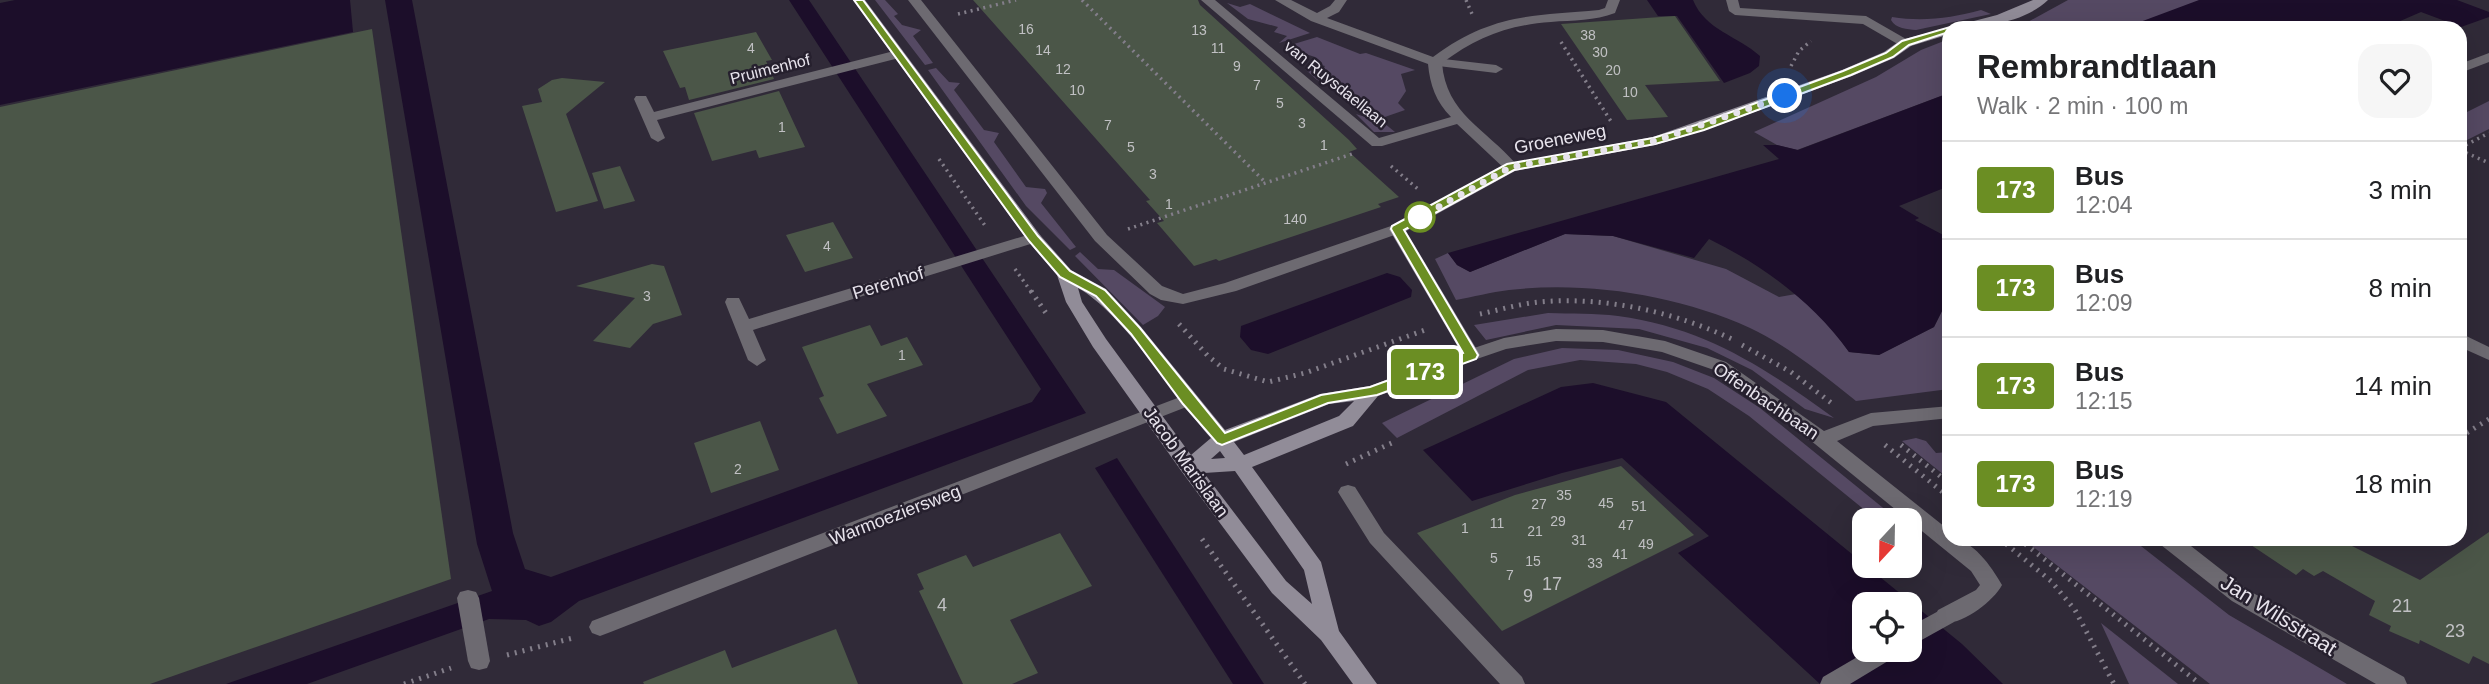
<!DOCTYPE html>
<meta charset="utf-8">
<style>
body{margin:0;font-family:Helvetica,sans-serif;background:#f6f6f6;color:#202124;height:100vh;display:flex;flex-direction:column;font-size:26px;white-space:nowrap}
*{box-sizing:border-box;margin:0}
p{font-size:23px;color:#757577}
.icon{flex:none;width:38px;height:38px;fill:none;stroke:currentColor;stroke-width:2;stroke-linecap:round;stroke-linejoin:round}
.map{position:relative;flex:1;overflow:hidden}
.side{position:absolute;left:1942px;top:21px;width:525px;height:525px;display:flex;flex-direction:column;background:#fff;border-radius:21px;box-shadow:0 7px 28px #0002}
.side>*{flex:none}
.badge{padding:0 14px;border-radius:5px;font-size:24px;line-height:46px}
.needle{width:46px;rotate:202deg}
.tools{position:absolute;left:1852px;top:508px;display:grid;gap:14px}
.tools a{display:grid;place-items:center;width:70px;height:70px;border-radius:14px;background:#fff;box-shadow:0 7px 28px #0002;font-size:35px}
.you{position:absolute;width:35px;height:35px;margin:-18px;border:5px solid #fff;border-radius:50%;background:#1a73e8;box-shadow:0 0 0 10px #1a73e833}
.map>.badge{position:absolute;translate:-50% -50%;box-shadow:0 0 0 4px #fff}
.round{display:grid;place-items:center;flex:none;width:74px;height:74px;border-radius:21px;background:#f6f6f6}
.overview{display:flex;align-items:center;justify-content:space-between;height:119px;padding:0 35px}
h1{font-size:33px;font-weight:700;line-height:52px}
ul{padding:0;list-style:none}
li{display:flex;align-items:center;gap:21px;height:98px;padding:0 35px;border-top:2px solid #e0e0e0}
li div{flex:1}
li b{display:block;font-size:26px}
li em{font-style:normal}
li .badge{min-width:77px;font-weight:700;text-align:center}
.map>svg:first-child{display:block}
</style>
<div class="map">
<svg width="2489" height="684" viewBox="0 0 2489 684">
<rect width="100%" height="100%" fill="#302a38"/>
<g fill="#554963">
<path d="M875 0H885L898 14 894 16 902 25 921 30 913 36 933 63 925 65Z"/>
<path d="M2068 0H2205L2128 28H2004L2024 24Z"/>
<path d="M1227 3 1240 7 1250 4 1310 33 1279 43 1287 36 1274 32 1278 27 1248 19Z"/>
<path d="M1981 10 1991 14 1916 30C1907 29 1896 29 1891 20L1892 17C1923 22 1952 18 1981 10Z"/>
<path d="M1317 37 1360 54 1366 53 1415 70 1401 74 1406 91 1398 103 1405 110 1379 119 1395 132H1374L1356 114 1368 118 1375 109 1362 105 1365 101 1348 96 1353 90 1317 80 1305 69 1320 73 1325 66 1311 62 1315 57 1284 47Z"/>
<path d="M1949 39V93L1797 150 1777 145 1754 132 1876 77 1921 50Z"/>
<path d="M936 68 949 82 960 83 954 90 984 130 999 133 994 142 1026 187 1045 189 1047 193 1041 203 1076 247 1070 250 1026 206 928 70Z"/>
<path d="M2489 101V129L2461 143V115Z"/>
<path d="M1565 234 1613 236 1726 269 1779 297 1796 294 1828 323 1849 352 1879 355 1934 327 1949 297V389L1856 401C1823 375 1788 346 1750 328 1677 295 1588 281 1509 290 1491 292 1473 297 1456 300L1435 259 1448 253 1457 265 1470 272Z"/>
<path d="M1080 252 1098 269 1114 270 1165 307 1158 316 1143 325 1075 256Z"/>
<path d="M1548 313C1571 314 1595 313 1618 316 1706 328 1765 368 1834 418L1805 409 1752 370 1707 348 1639 329 1556 325 1486 340 1474 325Z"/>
<path d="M1562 348 1618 350 1673 362 1714 378 1760 408 1898 520H1877L1749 416 1708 389 1667 372 1636 364 1580 360 1528 370 1397 438 1382 423 1514 359Z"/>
<path d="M1916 438 1926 441 1936 453 1949 452V479L1902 441Z"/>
<path d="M2023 539H2132L2229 615 2347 684H2210Z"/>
<path d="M2101 623 2178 684H2129Z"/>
</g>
<g fill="#1c0e2a" fill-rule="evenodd">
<path d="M15 0H350L353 32 0 105V3Z"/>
<path d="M385 0H412L513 533 525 569 551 577 1032 402 1041 389 789 0H809L1086 413 579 601 551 622 539 626 526 620 489 619 307 684H226L492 591 477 544Z"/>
<path d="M1647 0H1693C1705 30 1738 36 1760 56L1759 66 1750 73 1724 83 1677 16H1658Z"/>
<path d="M2199 0H2457L2489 12V17L2461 27 2421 12 2384 28H2124Z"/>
<path d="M1949 93V186L1899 206 1919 218 1915 220 1949 238V297L1934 327 1879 355 1849 352C1813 302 1764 266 1709 239L1694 258 1613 236 1565 234 1470 272 1457 265 1448 253 1779 159 1763 145H1777L1798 150Z"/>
<path d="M1387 273 1400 277 1412 290 1411 297 1268 354 1251 350 1240 337 1241 326Z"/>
<path d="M1593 383 1666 402 1962 644 2003 684H1820L1678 553 1709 536 1622 458 1562 473 1472 501 1423 450 1561 387ZM1864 604H1909V649H1864Z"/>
<path d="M1117 458 1264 684H1233L1095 468Z"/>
</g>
<g fill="#4b5648">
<path d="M973 0H1198L1200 5 1349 140 1357 149 1349 152 1399 197 1378 204 1381 207 1219 261 1216 259 1194 266 1157 223 1164 221 1146 201 1150 200Z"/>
<path d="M1675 16 1720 81 1645 85 1668 117 1627 120 1561 24Z"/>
<path d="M372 29 451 579 150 684H0V107Z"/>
<path d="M756 32 772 60 766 61 774 79 689 100 685 87 680 88 663 51Z"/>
<path d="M562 78 605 82 566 114 598 201 556 212 522 106 542 102 538 89 552 80Z"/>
<path d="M779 91 805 147 759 158 756 150 712 161 694 113Z"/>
<path d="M620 166 635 201 604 209 592 173Z"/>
<path d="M833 222 853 258 805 272 786 235Z"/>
<path d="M652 264 664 266 682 315 653 324 630 348 593 341 635 298 576 286Z"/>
<path d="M870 325 881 346 907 337 923 365 867 384 887 416 837 434 819 398 824 396 802 347Z"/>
<path d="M760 421 779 470 711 493 694 443Z"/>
<path d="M1621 466 1694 535 1502 631 1417 533 1515 495Z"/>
<path d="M2489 532V664L2473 656 2469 664 2420 640 2419 644 2389 631 2391 626 2369 615 2375 601 2323 571 2314 576 2303 569 2296 575 2242 539H2345L2342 541 2420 580Z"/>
<path d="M1060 533 1092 586 1010 620 1038 673 1012 684H963L919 591 924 589 917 574 966 555 973 567Z"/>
<path d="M836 629 858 684H644L643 682 725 650 732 668Z"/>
</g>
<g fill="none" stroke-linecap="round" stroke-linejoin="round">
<g stroke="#837e8a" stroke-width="3.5" stroke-dasharray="2 4.5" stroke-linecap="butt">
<path d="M1082 0 1266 183"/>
<path d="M1466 0 1472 14"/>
<path d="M958 14 1016 0"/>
<path d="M1561 42 1612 123"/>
<path d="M1791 66 1799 51 1811 41"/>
<path d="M2460 148 2489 133"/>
<path d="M2460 150 2489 163"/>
<path d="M939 159 986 227"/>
<path d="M1391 166 1419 190"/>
<path d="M1128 229 1352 154"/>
<path d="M1015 269 1032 293"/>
</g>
<g stroke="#837e8a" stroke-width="5" stroke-dasharray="2 6" stroke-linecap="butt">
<path d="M1031 291 1048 316"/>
<path d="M1480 314C1499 310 1519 304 1539 302 1604 296 1675 312 1734 340"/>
<path d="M1179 324 1208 356 1224 369 1268 382 1305 373 1425 330"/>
<path d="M1742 345 1791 372 1834 405"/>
<path d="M2460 437 2489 419"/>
<path d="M1885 445 1950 498"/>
<path d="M1901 445 1950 484"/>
<path d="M1346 464 1396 441"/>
<path d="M1202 539 1305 684"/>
<path d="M2000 539 2051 581 2075 610 2114 684"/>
<path d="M2019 539 2200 684"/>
<path d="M507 655 573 638"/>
<path d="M404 684 451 668"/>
</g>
<g fill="#6d6a71" fill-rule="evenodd">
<path d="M1435 58 1496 65 1503 69 1496 73 1430 65 1428 62Z"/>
<path d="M1348 485 1355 487 1384 533 1522 677 1525 684H1500L1370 543 1338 492 1341 487Z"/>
<path d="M468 590 476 592 479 598 490 661 487 668 479 670 471 668 468 661 457 598 460 592Z"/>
<path d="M1946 607 1954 610 1957 616 1954 622 1909 647V627Z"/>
<path d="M1871 649H1901L1898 655 1850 684H1820L1823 677Z"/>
</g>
<g fill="#6d6a71" fill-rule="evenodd">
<path d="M908 0H921L1107 235 1162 286 1183 294 1225 283 1391 226 1397 224 1405 229 1403 232 1236 291 1183 304 1161 300 1150 294 1095 241Z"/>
<path d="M1201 0H1215L1379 138 1451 117C1436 102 1430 85 1428 64L1311 21 1275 0H1291L1317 13 1330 6 1335 0H1347L1339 12 1327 18 1433 57C1491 14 1531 16 1599 10L1605 8 1608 0H1620L1615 13C1595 21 1573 20 1551 22 1508 25 1477 37 1442 63 1446 114 1486 129 1516 164L1518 167 1511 171 1506 170 1457 124 1382 146H1372Z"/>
<path d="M1726 0H1738L1740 8 1866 16 1913 43 1911 46H1901L1863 24 1735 15 1729 11Z"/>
<path d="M898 50 903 51V57L657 120 665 138 658 142 651 138 634 99 636 96H646L654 112Z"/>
<path d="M2489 53V62L2460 73V64Z"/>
<path d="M1034 233 1040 235 1042 238 1040 241 753 330 766 360 757 366 748 360 725 302 727 298H739L749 319Z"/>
<path d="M1556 329 1603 330 1665 341 1726 362 1824 431 1871 413 1950 406V418L1873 426 1837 441 1950 531V539C1973 539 1991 566 2002 585 1993 602 1958 629 1938 622L1935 616 1938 610 1976 590 1980 585 1971 571 1815 444 1714 370 1662 352 1603 342 1556 341 1506 349 1471 361 1462 355 1465 351 1504 338Z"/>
<path d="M2460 333 2489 347V360L2460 347Z"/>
<path d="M1188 394 1194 396 1197 400 1194 404 608 633 600 636 592 633 589 627 592 621Z"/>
<path d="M2158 539H2182L2246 589 2404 677 2407 684H2376L2232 601 2161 545Z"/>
</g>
<path fill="#918c98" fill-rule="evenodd" d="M853 0H865L1040 235 1071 270 1106 289 1141 327 1225 430 1320 394 1370 386 1461 352 1389 229 1506 164 1653 137 1842 70 1884 52 1901 40 1997 15 2033 0H2048C2024 23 1981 28 1950 28V34L1911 46 1894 58 1852 76 1705 130 1655 145 1515 171 1406 231 1480 355 1477 359 1378 396 1353 426 1252 467 1321 562 1339 631 1377 684H1353L1321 640 1272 593 1182 472 1093 347 1066 302 1057 275 1028 241ZM1078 288C1123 313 1174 396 1211 438L1191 455 1106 339 1082 302ZM1354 401 1339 416 1244 455 1234 442 1329 404ZM1220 451 1225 458 1211 459ZM1235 471 1304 570 1312 604 1286 581 1204 473Z"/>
</g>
<path fill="#6b8e23" stroke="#fff" stroke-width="2" d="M854 0H863L1038 236 1070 271 1105 290 1140 328 1225 433 1321 395 1370 387 1463 353 1391 229 1392 226 1507 164 1653 138 1696 125 1843 71 1886 53 1902 41 1950 27 1955 30 1909 45 1893 57 1851 75 1704 130 1655 144 1514 170 1404 230 1478 355 1476 359 1377 395 1328 403 1222 445 1217 443 1183 404 1131 334 1096 296 1060 277 1029 241Z"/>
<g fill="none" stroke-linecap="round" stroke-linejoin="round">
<path stroke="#e7e3ec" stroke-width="7" stroke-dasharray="0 12.6" d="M1420 217 1413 221 1511 167 1655 141 1785 96"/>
</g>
<circle fill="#fff" stroke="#6b8e23" stroke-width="3.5" cx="1420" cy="217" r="14"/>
<g text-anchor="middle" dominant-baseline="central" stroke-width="5" stroke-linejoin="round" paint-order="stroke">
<g font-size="14" fill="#c0c0c3">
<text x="1026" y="29">16</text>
<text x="1199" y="30">13</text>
<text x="1588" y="35">38</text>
<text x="751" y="48">4</text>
<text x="1218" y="48">11</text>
<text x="1043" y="50">14</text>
<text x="1600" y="52">30</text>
<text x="1237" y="66">9</text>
<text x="1063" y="69">12</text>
<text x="1613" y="70">20</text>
<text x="1257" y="85">7</text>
<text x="1077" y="90">10</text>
<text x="1630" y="92">10</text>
<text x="1280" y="103">5</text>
<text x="1302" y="123">3</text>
<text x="1108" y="125">7</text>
<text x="782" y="127">1</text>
<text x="1324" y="145">1</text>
<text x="1131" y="147">5</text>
<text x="1153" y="174">3</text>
<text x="1169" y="204">1</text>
<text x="1295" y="219">140</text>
<text x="827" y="246">4</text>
<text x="647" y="296">3</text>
<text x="902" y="355">1</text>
<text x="738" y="469">2</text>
<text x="1564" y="495">35</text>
<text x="1606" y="503">45</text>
<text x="1539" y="504">27</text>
<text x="1639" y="506">51</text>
<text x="1558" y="521">29</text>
<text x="1497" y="523">11</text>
<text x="1626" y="525">47</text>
<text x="1465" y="528">1</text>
<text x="1535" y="531">21</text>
<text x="1579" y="540">31</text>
<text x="1646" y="544">49</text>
<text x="1620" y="554">41</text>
<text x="1494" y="558">5</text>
<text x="1533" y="561">15</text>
<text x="1595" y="563">33</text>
<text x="1510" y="575">7</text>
</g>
<g font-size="16" fill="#e7e3ec" stroke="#26202e">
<text transform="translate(770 69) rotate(-14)">Pruimenhof</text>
<text transform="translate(1336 84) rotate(39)">van Ruysdaellaan</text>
</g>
<g font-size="18" fill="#e7e3ec" stroke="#26202e">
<text transform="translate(1560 139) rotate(-11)">Groeneweg</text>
<text transform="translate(888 283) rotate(-17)">Perenhof</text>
<text transform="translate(1766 401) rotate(34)">Offenbachbaan</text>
<text transform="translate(1186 462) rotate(54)">Jacob Marislaan</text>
<text transform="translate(895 515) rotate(-21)">Warmoeziersweg</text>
</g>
<g font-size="18" fill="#c0c0c3">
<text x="1552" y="584">17</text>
<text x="1528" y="596">9</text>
<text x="942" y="605">4</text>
<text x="2402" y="606">21</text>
<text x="2455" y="631">23</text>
</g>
<g font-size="21" fill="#e7e3ec" stroke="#26202e">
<text transform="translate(2279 615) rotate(32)">Jan Wilsstraat</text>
</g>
</g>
</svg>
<div class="tools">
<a><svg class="needle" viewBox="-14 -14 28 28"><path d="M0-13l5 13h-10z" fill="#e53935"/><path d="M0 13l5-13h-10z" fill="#757577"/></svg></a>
<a><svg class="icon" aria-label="locate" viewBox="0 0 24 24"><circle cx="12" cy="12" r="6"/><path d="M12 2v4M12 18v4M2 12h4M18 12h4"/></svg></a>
</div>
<div class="you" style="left:1785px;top:96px"></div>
<b class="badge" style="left:1425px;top:372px;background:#6b8e23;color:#fff">173</b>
<section class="side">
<div class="overview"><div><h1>Rembrandtlaan</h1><p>Walk · 2 min · 100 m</p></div><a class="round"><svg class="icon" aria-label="heart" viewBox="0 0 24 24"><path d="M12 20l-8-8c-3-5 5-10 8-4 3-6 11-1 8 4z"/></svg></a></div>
<ul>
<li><span class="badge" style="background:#6b8e23;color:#fff">173</span><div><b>Bus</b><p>12:04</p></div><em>3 min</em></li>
<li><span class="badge" style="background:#6b8e23;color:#fff">173</span><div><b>Bus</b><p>12:09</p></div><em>8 min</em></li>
<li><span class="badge" style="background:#6b8e23;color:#fff">173</span><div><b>Bus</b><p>12:15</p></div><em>14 min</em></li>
<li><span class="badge" style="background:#6b8e23;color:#fff">173</span><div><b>Bus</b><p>12:19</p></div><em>18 min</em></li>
</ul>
</section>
</div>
